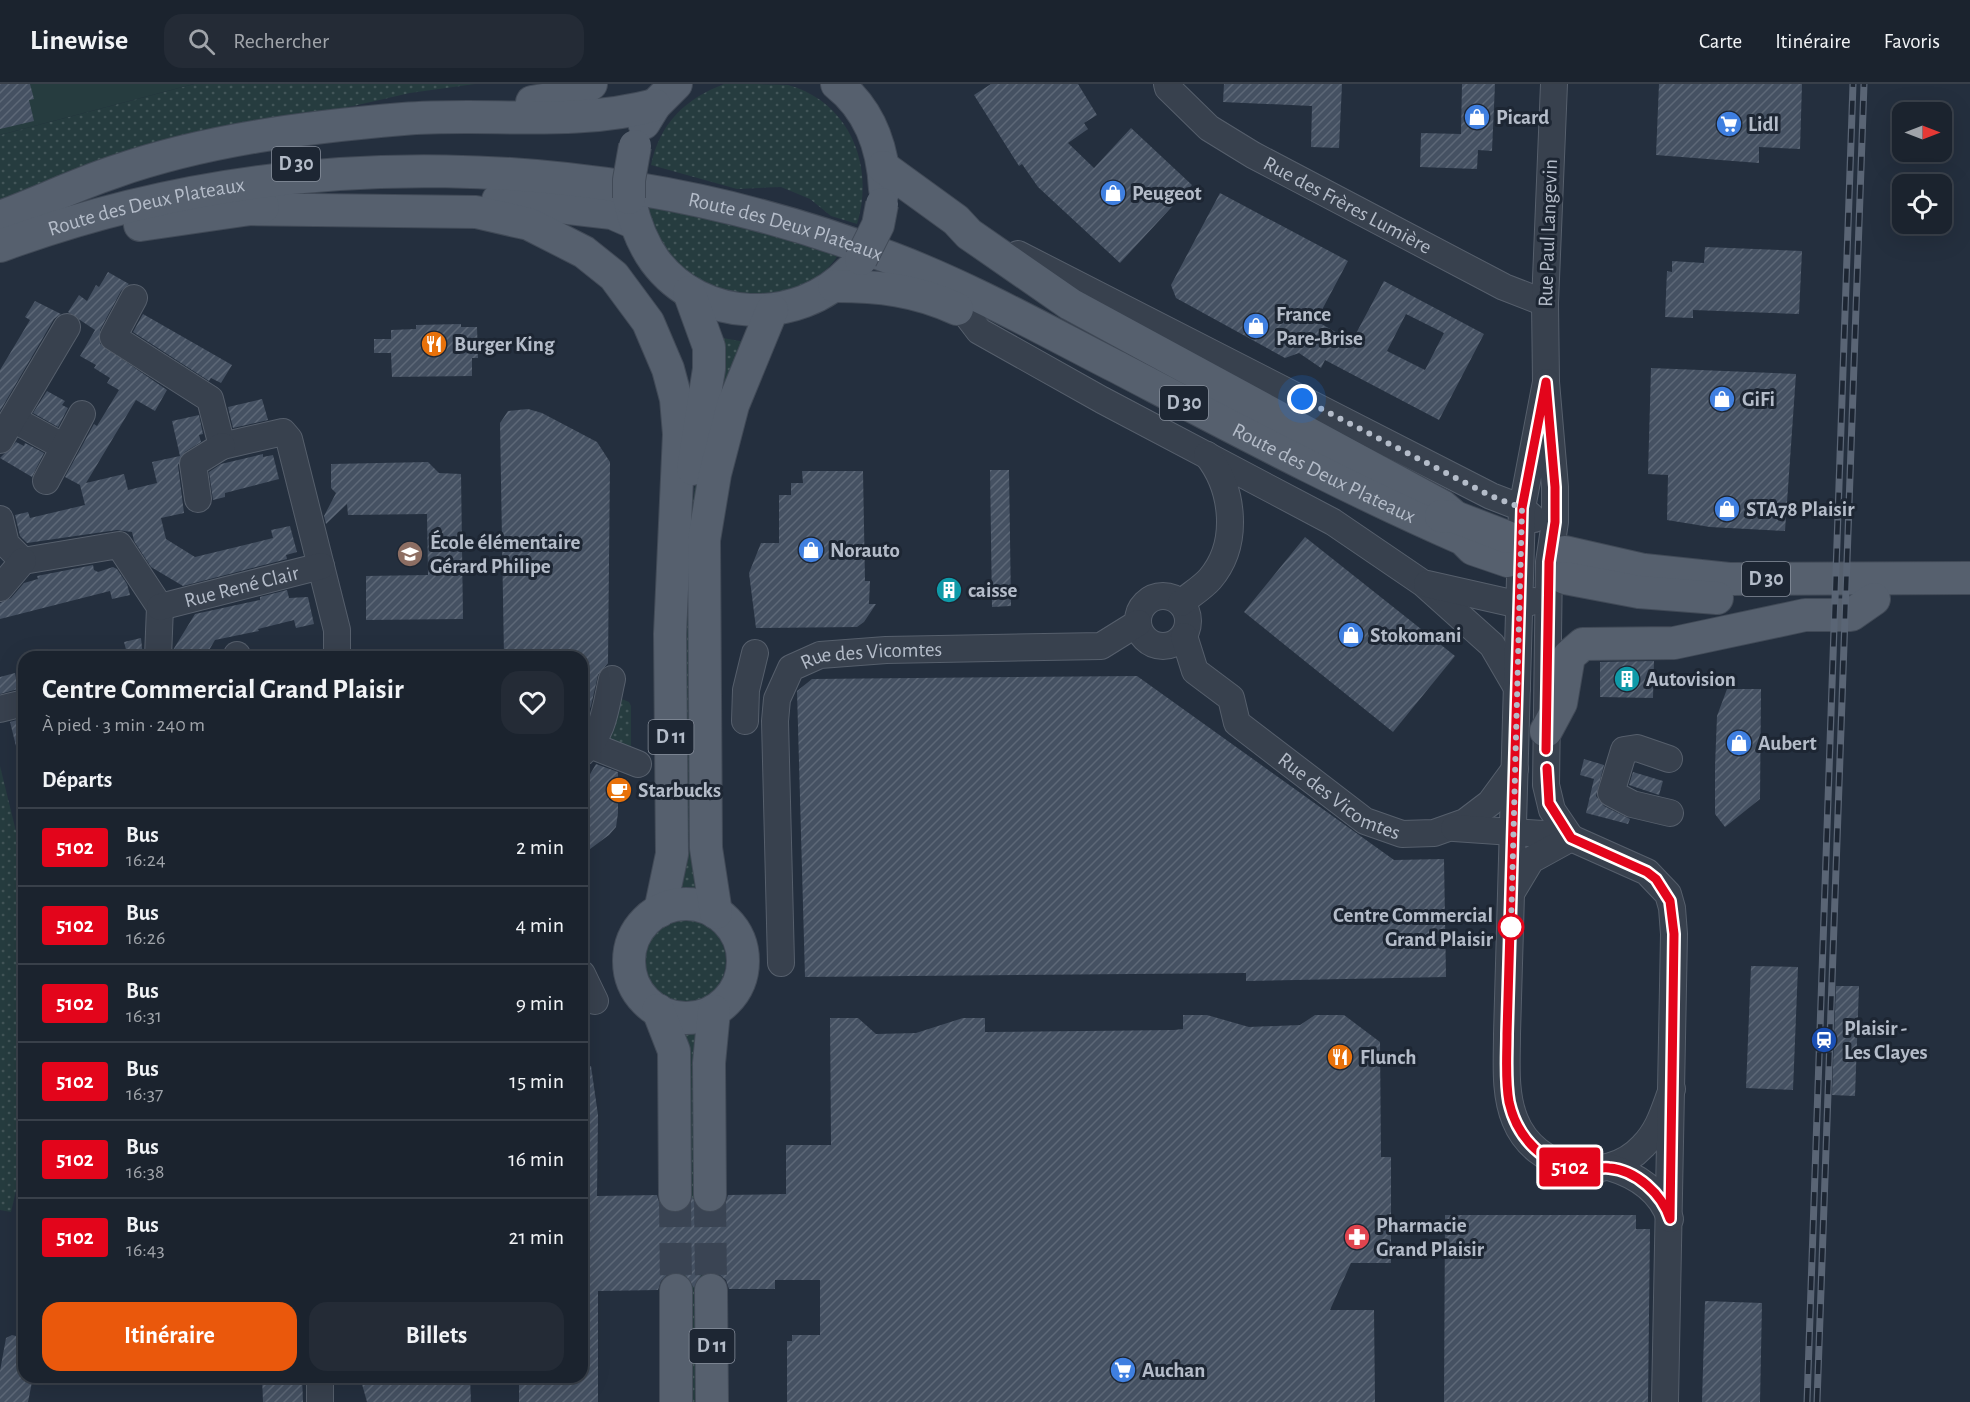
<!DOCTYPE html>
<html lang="fr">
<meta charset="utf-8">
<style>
body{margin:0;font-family:"Alegreya Sans",sans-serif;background:#242b36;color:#f1f3f6;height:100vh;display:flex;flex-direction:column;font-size:22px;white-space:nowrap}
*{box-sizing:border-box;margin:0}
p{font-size:20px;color:#a0a4aa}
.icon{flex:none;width:33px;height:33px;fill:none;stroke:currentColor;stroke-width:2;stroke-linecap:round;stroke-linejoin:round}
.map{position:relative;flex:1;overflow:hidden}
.drawer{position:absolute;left:18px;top:567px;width:570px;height:732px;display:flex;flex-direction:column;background:#1b232e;border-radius:18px;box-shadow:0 6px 24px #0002,0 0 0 2px #39404a}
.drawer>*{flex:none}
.badge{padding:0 12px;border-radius:4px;font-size:21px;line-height:39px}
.needle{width:39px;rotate:90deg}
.buttons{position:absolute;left:1892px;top:18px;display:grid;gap:12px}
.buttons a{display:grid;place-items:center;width:60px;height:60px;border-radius:12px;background:#1b232e;box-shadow:0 6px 24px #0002,0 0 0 2px #39404a;font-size:30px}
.you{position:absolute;width:30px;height:30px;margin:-15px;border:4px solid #fff;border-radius:50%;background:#1a73e8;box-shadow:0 0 0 9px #1a73e833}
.map>.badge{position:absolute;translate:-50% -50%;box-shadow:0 0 0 3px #fff}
h2{padding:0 24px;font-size:22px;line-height:54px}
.round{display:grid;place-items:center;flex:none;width:63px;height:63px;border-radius:18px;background:#242b36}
.overview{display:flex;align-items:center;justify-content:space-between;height:102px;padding:0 24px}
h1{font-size:28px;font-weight:600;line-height:45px}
.action{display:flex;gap:12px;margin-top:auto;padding:12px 24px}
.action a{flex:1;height:69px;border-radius:18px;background:#ea580c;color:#fff;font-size:24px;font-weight:600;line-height:69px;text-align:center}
.action a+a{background:#242b36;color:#f1f3f6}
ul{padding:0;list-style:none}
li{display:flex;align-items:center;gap:18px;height:78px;padding:0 24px;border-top:2px solid #39404a}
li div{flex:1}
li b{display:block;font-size:22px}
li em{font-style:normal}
li .badge{min-width:66px;font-weight:700;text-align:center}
header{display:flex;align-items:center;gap:36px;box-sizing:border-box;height:84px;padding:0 30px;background:#1b232e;border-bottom:2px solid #39404a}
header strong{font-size:28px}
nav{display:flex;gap:33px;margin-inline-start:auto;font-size:21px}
.search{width:420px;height:54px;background:#242b36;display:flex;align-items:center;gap:15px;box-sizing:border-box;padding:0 21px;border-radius:18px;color:#a0a4aa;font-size:22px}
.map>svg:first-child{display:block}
</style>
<header>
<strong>Linewise</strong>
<div class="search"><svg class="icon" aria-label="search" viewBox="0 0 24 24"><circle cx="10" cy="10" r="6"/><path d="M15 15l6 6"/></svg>Rechercher</div>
<nav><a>Carte</a><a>Itinéraire</a><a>Favoris</a></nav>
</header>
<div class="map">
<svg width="1970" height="1318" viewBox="0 0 1970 1318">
<defs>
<pattern id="green-dots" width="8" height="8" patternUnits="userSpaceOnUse" patternTransform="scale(1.5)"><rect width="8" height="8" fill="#263c3f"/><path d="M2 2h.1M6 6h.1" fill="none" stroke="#435659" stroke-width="1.8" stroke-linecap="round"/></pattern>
<pattern id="building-hatch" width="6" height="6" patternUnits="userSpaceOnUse" patternTransform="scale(1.5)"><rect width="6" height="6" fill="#455162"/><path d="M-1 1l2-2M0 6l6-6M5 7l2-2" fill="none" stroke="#5d6877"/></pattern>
</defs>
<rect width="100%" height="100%" fill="#242f3e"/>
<g fill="url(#green-dots)">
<path d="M194 0H475L410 9 109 78 0 120V51Z"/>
<path d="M724 0C743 0 769 0 788 1 850 18 875 82 857 140L831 132 810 115 781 103 737 105 651 81C660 39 685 15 724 0Z"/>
<path d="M646 123 709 128 840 168C828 189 809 200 785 207 725 223 659 186 646 123Z"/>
<path d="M717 253 746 258 717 348 698 807 676 806 683 484Z"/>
<path d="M617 613 629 618 631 622V666L609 658Z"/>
<path d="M0 682 24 780V833L18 835 24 857V1072L11 1128 0 1126Z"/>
<circle cx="684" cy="877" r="42"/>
<path d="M701 946 703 1318H686L682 947Z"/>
</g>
<path fill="#263c3f" d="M0 0H194L0 51Z"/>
<g fill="url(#building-hatch)" fill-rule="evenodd">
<path d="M0 0H30L34 15 29 16 34 37 0 45Z"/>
<path d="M991 0H1078L1097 31 1084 39 1088 45 1068 59 1094 84 1131 44 1192 101 1120 179 1038 103 1022 80 1019 82 974 11Z"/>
<path d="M1224 0H1342L1339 64 1311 63 1312 22 1223 18Z"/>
<path d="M1462 0H1495L1492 67 1478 66 1477 85 1420 83 1421 49 1461 50Z"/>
<path d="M1659 0H1802L1800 65 1759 63V79L1656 71Z"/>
<path d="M1220 109 1348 177 1316 237 1352 257 1384 197 1484 250 1439 336 1325 276 1321 284 1299 269 1285 274 1176 214 1171 201ZM1406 230 1444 249 1425 286 1387 267Z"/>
<path d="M1705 163 1802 167 1799 230 1693 226V234L1665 233 1667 187 1672 188V177L1704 179Z"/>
<path d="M108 188 129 200 121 207 100 246V260L167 306 155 327 136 316 86 399 124 390 128 406 157 399 152 378 180 372 172 337 199 331 203 350 199 351 201 358 185 368 178 381 184 429 161 434 166 455 195 473 273 454 271 446 290 442 297 468 286 471 287 475 183 502 151 483 134 457 132 448 117 446 27 459 20 452 15 431 28 428 30 434 85 421 80 401 65 393 94 340 97 342 119 306 107 299 110 294 94 284 96 281 80 272 95 246 68 228 79 211 87 217 96 201 99 203Z"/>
<path d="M35 217 61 230 54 235 0 327V286L30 236 25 233Z"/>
<path d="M143 230 232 281 221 299 211 294 209 297 133 248Z"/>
<path d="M461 240V243H477L478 274H472V292L392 293 391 269H374V255H391V246L416 245V241Z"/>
<path d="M1651 284 1796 290 1785 447 1710 443 1667 436 1668 391 1648 390Z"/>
<path d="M47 307 65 317 62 321 68 324 58 343 33 329Z"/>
<path d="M262 315 268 336 233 344 228 323Z"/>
<path d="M528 325 542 329 597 358 610 378 608 579 598 591 591 622 582 641V573H504L500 339 508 327Z"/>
<path d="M16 358 24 362 25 359 44 369 32 393 0 374Z"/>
<path d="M263 370V373L273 371 279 395 225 409V413L213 416 209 388 221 380Z"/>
<path d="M428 378 439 389 461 390 463 535 366 536V492L428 491 427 430 348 431 347 420 326 440 324 432 336 409 331 404V380Z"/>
<path d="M990 386H1009L1011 522 992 523Z"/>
<path d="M802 387H863L865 497H870L869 520H876L864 538 857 543 756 544 749 489 761 459H779V411H791V399H803Z"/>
<path d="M1305 453 1455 572 1393 648 1244 528Z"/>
<path d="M93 481 94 486 98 488 113 483 117 485 127 500 130 511 112 515 110 507 0 535V519L11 514 24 499 38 495 37 492Z"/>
<path d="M287 506 289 514 308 513 314 540 296 544 294 536 258 545 259 547 215 556 205 573H173V566L195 530 260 516V513Z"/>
<path d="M141 554 143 573H128L124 558Z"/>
<path d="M1654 577 1653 614 1600 613V578Z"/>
<path d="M15 589 18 605 0 610V593Z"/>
<path d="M1137 592 1394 776 1444 775 1446 893 1246 897V889L805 893 797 607 812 595Z"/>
<path d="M1727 605H1761L1760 715 1725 743 1715 730V682L1717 632Z"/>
<path d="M24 634V674H19L10 638Z"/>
<path d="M1584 675 1604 681 1596 712 1604 722 1630 735 1628 740 1586 729 1594 695 1580 691Z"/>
<path d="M596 680 618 688V729L616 743 609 751 582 771V704Z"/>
<path d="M1633 688 1663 697 1659 711 1629 701Z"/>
<path d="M1751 882 1798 883 1793 1006 1746 1004Z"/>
<path d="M1836 902H1859L1855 1012 1832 1011Z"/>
<path d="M1183 931H1207L1249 943 1300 941 1315 931H1344L1380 958 1381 1073H1391V1179H1351L1330 1226H1374L1375 1318H787V1257H792V1251H820V1196H775V1205H729L726 1196 720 1191 711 1188 701 1191 694 1204 685 1191 675 1188 668 1190 661 1197 658 1206 598 1207V1318H519V1293H582V982H591L598 1031 597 1112 657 1111 660 1121 667 1127 675 1129 685 1126 692 1113 701 1126 711 1129 719 1127 725 1120 728 1111 786 1110V1061H831L830 934H858L876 950 916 949 963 934H985V948L1174 946 1183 945Z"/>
<path d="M1445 1131H1636V1145H1650L1648 1318H1444Z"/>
<path d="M1705 1217 1762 1219 1760 1318H1702Z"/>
<path d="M12 1251 24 1254V1293H33L28 1318H0V1287L6 1254Z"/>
<path d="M262 1293H302L303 1318H263Z"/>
<path d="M360 1293H470L471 1318H367Z"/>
</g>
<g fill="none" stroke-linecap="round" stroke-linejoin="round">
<g stroke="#3a4453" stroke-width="32" stroke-dasharray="32 16" stroke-linecap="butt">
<path d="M675 1111 676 1206"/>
<path d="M710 1111 711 1206"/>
</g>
<g stroke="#565f6c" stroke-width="28">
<g id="minor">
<path id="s1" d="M1167 0 1168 4 1209 44 1253 71 1504 203 1545 219"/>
<path d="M1554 0 1545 219 1546 298 1555 403V438L1549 478 1546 701 1552 726 1571 754"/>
<path d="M1018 170 1491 412 1522 424 1534 435"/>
<path d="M134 214 113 253 210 315 222 362 283 348 289 355 337 546V573"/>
<path d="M966 230 979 247 1102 316 1333 438 1424 500 1492 561 1517 604"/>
<path d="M1546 298 1522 424 1507 950C1507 978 1504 1009 1515 1036 1535 1086 1605 1103 1643 1062 1659 1046 1664 1026 1672 1005"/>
<path d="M13 335 64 363"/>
<path d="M0 356 67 243"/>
<path d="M46 397 82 330"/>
<path d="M198 415 193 380 222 362"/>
<path d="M0 435 6 460 23 477 119 461 160 523 158 573"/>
<path d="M1427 500 1520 521 1534 517"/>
<path d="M0 504 23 477"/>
<circle cx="1163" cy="537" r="25"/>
<path d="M1181 519C1190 511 1202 504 1210 495 1240 460 1234 405 1207 371"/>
<path id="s2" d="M160 523 321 482"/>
<path id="s3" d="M1184 552 1195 587 1231 614 1237 639 1365 737 1402 750 1434 749 1465 738 1490 719 1515 685"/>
<path d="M237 571V573"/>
<path d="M0 625 24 619"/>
<path d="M745 637 746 606 755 569"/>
<path d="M590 661 638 680"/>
<path d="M582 669C604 651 606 621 612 595"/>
<path d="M1669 675 1637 664 1624 666 1611 709 1632 720 1670 729"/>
<path d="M1454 744 1543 750 1571 754 1647 788 1668 810 1672 824 1674 850 1665 1318"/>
<path d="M1513 806 1531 776 1571 754"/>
<path id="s4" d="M781 879 775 637 777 615 791 584 820 571 886 566 1101 562 1138 539"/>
<path d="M582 890 595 917"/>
<path d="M1609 1083C1636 1091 1661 1107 1670 1135"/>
<path d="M320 1318V1293"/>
</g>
</g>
<g stroke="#414a57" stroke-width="34">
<g id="major">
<path d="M837 0C870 26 883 65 885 105"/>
<path d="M532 18 573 11 591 0"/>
<path d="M644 39 655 21 676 0"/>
<path d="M883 83 956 136 969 150 1070 220 1442 422 1455 433"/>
<path d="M498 116 612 129 635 139"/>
<path d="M630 118C635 140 642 159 655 177 701 239 798 242 850 187"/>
<path d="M243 125 476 128 529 140 584 168 614 192 648 238 668 285 676 315 679 350 670 550 672 770 660 827"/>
<path d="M0 133C38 119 75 101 114 88 205 56 307 43 403 35 487 28 573 43 655 21"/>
<path d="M140 141 263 123"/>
<path id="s5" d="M0 162C287 56 606 65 891 174 968 203 1041 244 1115 282 1230 342 1344 403 1463 455L1473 465 1508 477"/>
<path d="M834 202C879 202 916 206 957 225"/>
<path d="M689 208 709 263V285L693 385"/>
<path d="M1441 432 1455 433 1507 453"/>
<path d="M1565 468 1644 486 1729 495 1970 494"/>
<path d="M1565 494 1639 508 1717 514"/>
<path d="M1546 647 1561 619 1569 572 1583 560 1674 559 1805 531H1851L1874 515"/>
<circle cx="686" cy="877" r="57"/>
<path d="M716 829 706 764 704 456 715 390 733 321 772 226"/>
<path d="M658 926 674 967 675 1111"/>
<path d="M710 1111 709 979 714 927"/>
<path d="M676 1206V1318"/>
<path d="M711 1206 712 1318"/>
</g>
</g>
<use href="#minor" stroke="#38414e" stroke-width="26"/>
<use href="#major" stroke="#56606e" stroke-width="32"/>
<g stroke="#5a6575" stroke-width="7">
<g id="rail">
<path d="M1807 1318 1853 0"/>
<path d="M1817 1318 1864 0"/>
</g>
</g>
<use href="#rail" stroke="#1d2633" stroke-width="4.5" stroke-dasharray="14" stroke-linecap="butt"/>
<g stroke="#414a57" stroke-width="34" stroke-linecap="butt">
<g id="major-bridge">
<path d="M629 114V96L635 62"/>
<path d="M861 175 878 141 882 120"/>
</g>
</g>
<use href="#major-bridge" stroke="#56606e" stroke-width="32"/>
</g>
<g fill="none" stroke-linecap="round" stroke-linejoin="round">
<g stroke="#fff" stroke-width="14">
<path id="line" d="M1546 666 1549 478 1555 438V403L1546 298 1522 424 1507 950C1507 972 1505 996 1509 1018 1517 1054 1545 1083 1582 1085 1591 1086 1601 1083 1609 1084 1636 1086 1662 1110 1670 1135L1674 850 1670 817 1656 795 1647 788 1571 754 1549 719 1547 684"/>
</g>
<use href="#line" stroke="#e3051b" stroke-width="9"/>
<path stroke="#b4bcc9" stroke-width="6" stroke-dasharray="0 10.8" d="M1302 315 1491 412 1522 424 1511 843"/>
</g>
<defs>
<g id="shop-disc" transform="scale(1.35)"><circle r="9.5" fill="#3f7fe0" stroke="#1d2633"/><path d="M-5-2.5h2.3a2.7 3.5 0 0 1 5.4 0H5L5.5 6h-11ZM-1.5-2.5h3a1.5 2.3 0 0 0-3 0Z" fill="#fff"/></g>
<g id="supermarket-disc" transform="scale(1.35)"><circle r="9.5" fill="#3f7fe0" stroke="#1d2633"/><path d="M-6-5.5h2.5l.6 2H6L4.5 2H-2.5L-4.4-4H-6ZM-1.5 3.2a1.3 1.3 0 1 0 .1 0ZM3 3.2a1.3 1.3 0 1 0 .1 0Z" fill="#fff"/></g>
<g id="restaurant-disc" transform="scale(1.35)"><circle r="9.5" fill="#e8710a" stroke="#1d2633"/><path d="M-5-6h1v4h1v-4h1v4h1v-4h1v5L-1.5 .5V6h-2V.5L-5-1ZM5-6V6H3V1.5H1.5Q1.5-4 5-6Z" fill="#fff"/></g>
<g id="school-disc" transform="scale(1.35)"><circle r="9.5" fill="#8d6e63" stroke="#1d2633"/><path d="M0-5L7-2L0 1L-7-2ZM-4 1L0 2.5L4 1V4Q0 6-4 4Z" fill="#fff"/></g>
<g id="building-disc" transform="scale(1.35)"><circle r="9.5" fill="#0f9aa8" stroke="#1d2633"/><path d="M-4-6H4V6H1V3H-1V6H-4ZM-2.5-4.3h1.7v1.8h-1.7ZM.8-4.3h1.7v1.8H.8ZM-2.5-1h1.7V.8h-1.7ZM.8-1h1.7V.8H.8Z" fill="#fff"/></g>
<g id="cafe-disc" transform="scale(1.35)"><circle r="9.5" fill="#e8710a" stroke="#1d2633"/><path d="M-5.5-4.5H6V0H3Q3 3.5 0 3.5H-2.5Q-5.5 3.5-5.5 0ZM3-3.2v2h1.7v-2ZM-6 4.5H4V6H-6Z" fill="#fff"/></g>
<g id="station-disc" transform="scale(1.35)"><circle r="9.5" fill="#1a4fb4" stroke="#1d2633"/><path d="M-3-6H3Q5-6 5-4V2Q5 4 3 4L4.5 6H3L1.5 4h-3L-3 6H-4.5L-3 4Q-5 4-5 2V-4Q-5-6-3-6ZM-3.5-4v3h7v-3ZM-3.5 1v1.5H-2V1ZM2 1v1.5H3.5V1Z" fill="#fff"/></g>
<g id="pharmacy-disc" transform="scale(1.35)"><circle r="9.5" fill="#e0444e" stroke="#1d2633"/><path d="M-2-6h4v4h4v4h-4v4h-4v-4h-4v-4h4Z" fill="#fff"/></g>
</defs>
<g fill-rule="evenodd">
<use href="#shop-disc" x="1477" y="33"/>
<use href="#supermarket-disc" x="1729" y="40"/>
<use href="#shop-disc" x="1113" y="109"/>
<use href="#shop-disc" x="1256" y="242"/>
<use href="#restaurant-disc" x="434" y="260"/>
<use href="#shop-disc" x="1722" y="315"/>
<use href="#shop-disc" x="1727" y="425"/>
<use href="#shop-disc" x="811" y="466"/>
<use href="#school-disc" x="410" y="470"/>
<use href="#building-disc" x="949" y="506"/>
<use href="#shop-disc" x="1351" y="551"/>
<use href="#building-disc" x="1627" y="595"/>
<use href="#shop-disc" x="1739" y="659"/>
<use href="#cafe-disc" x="619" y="706"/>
<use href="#station-disc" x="1824" y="956"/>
<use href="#restaurant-disc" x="1340" y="973"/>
<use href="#pharmacy-disc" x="1357" y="1153"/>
<use href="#supermarket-disc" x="1123" y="1286"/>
</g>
<circle fill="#fff" stroke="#e3051b" stroke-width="3" cx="1511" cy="843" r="12"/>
<g text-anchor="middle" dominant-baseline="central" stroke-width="6" stroke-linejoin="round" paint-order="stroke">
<g fill="#1d2633" stroke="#878f9c" stroke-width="1.5">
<rect x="272" y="63" width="48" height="34" rx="4.5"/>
<rect x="1160" y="302" width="48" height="34" rx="4.5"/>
<rect x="1742" y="478" width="48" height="34" rx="4.5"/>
<rect x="648.5" y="636" width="45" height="34" rx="4.5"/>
<rect x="689.5" y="1245" width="45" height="34" rx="4.5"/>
</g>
<g font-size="20" font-weight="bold" fill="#b4bcc9">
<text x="296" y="80">D 30</text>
<text x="1184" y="319">D 30</text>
<text x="1766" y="495">D 30</text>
<text x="671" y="653">D 11</text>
<text x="712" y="1262">D 11</text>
</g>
<g font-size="21" font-weight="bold" fill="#b4bcc9" stroke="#1d2633" text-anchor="start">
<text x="1496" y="33">Picard</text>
<text x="1748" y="40">Lidl</text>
<text x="1132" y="109">Peugeot</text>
<text x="1276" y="230">France<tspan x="1276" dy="24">Pare-Brise</tspan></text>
<text x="454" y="260">Burger King</text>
<text x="1742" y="315">GiFi</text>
<text x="1746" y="425">STA78 Plaisir</text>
<text x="430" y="458">École élémentaire<tspan x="430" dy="24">Gérard Philipe</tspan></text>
<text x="830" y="466">Norauto</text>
<text x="968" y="506">caisse</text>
<text x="1370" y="551">Stokomani</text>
<text x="1646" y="595">Autovision</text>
<text x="1758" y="659">Aubert</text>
<text x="638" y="706">Starbucks</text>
<text x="1844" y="944">Plaisir -<tspan x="1844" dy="24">Les Clayes</tspan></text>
<text x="1360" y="973">Flunch</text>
<text x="1376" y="1141">Pharmacie<tspan x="1376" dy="24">Grand Plaisir</tspan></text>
<text x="1142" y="1286">Auchan</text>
</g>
<g font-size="21" fill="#b4bcc9" stroke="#1d2633">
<text stroke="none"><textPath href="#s1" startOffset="220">Rue des Frères Lumière</textPath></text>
<text stroke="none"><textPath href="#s5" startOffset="152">Route des Deux Plateaux</textPath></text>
<text stroke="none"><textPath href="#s5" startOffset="800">Route des Deux Plateaux</textPath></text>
<text transform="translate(1548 149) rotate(-88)">Rue Paul Langevin</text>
<text stroke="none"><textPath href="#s5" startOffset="1394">Route des Deux Plateaux</textPath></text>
<text stroke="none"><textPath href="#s2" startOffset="84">Rue René Clair</textPath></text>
<text stroke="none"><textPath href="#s4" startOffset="381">Rue des Vicomtes</textPath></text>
<text stroke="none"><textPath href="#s3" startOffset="234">Rue des Vicomtes</textPath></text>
</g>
<g font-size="21" font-weight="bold" fill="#b4bcc9" stroke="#1d2633" text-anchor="end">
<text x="1493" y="831">Centre Commercial<tspan x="1493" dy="24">Grand Plaisir</tspan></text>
</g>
</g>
</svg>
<div class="buttons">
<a><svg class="needle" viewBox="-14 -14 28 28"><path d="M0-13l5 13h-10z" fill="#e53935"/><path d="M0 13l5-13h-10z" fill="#a0a4aa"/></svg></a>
<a><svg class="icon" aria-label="locate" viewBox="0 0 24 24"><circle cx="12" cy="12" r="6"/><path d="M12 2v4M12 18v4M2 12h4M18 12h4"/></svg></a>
</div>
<div class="you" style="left:1302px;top:315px"></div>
<b class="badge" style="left:1570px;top:1083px;background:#e3051b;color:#fff">5102</b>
<section class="drawer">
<div class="overview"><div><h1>Centre Commercial Grand Plaisir</h1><p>À pied · 3 min · 240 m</p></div><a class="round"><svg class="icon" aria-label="heart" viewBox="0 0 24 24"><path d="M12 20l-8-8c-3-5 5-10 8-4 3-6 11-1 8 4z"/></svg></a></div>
<h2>Départs</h2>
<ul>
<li><span class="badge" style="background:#e3051b;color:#fff">5102</span><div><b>Bus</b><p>16:24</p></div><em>2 min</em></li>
<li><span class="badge" style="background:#e3051b;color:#fff">5102</span><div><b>Bus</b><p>16:26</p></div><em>4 min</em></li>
<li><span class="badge" style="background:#e3051b;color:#fff">5102</span><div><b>Bus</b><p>16:31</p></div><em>9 min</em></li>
<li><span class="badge" style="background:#e3051b;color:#fff">5102</span><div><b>Bus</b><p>16:37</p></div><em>15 min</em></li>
<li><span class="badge" style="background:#e3051b;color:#fff">5102</span><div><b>Bus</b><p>16:38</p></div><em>16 min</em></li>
<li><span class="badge" style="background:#e3051b;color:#fff">5102</span><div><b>Bus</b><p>16:43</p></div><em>21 min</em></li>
</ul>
<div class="action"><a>Itinéraire</a><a>Billets</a></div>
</section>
</div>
